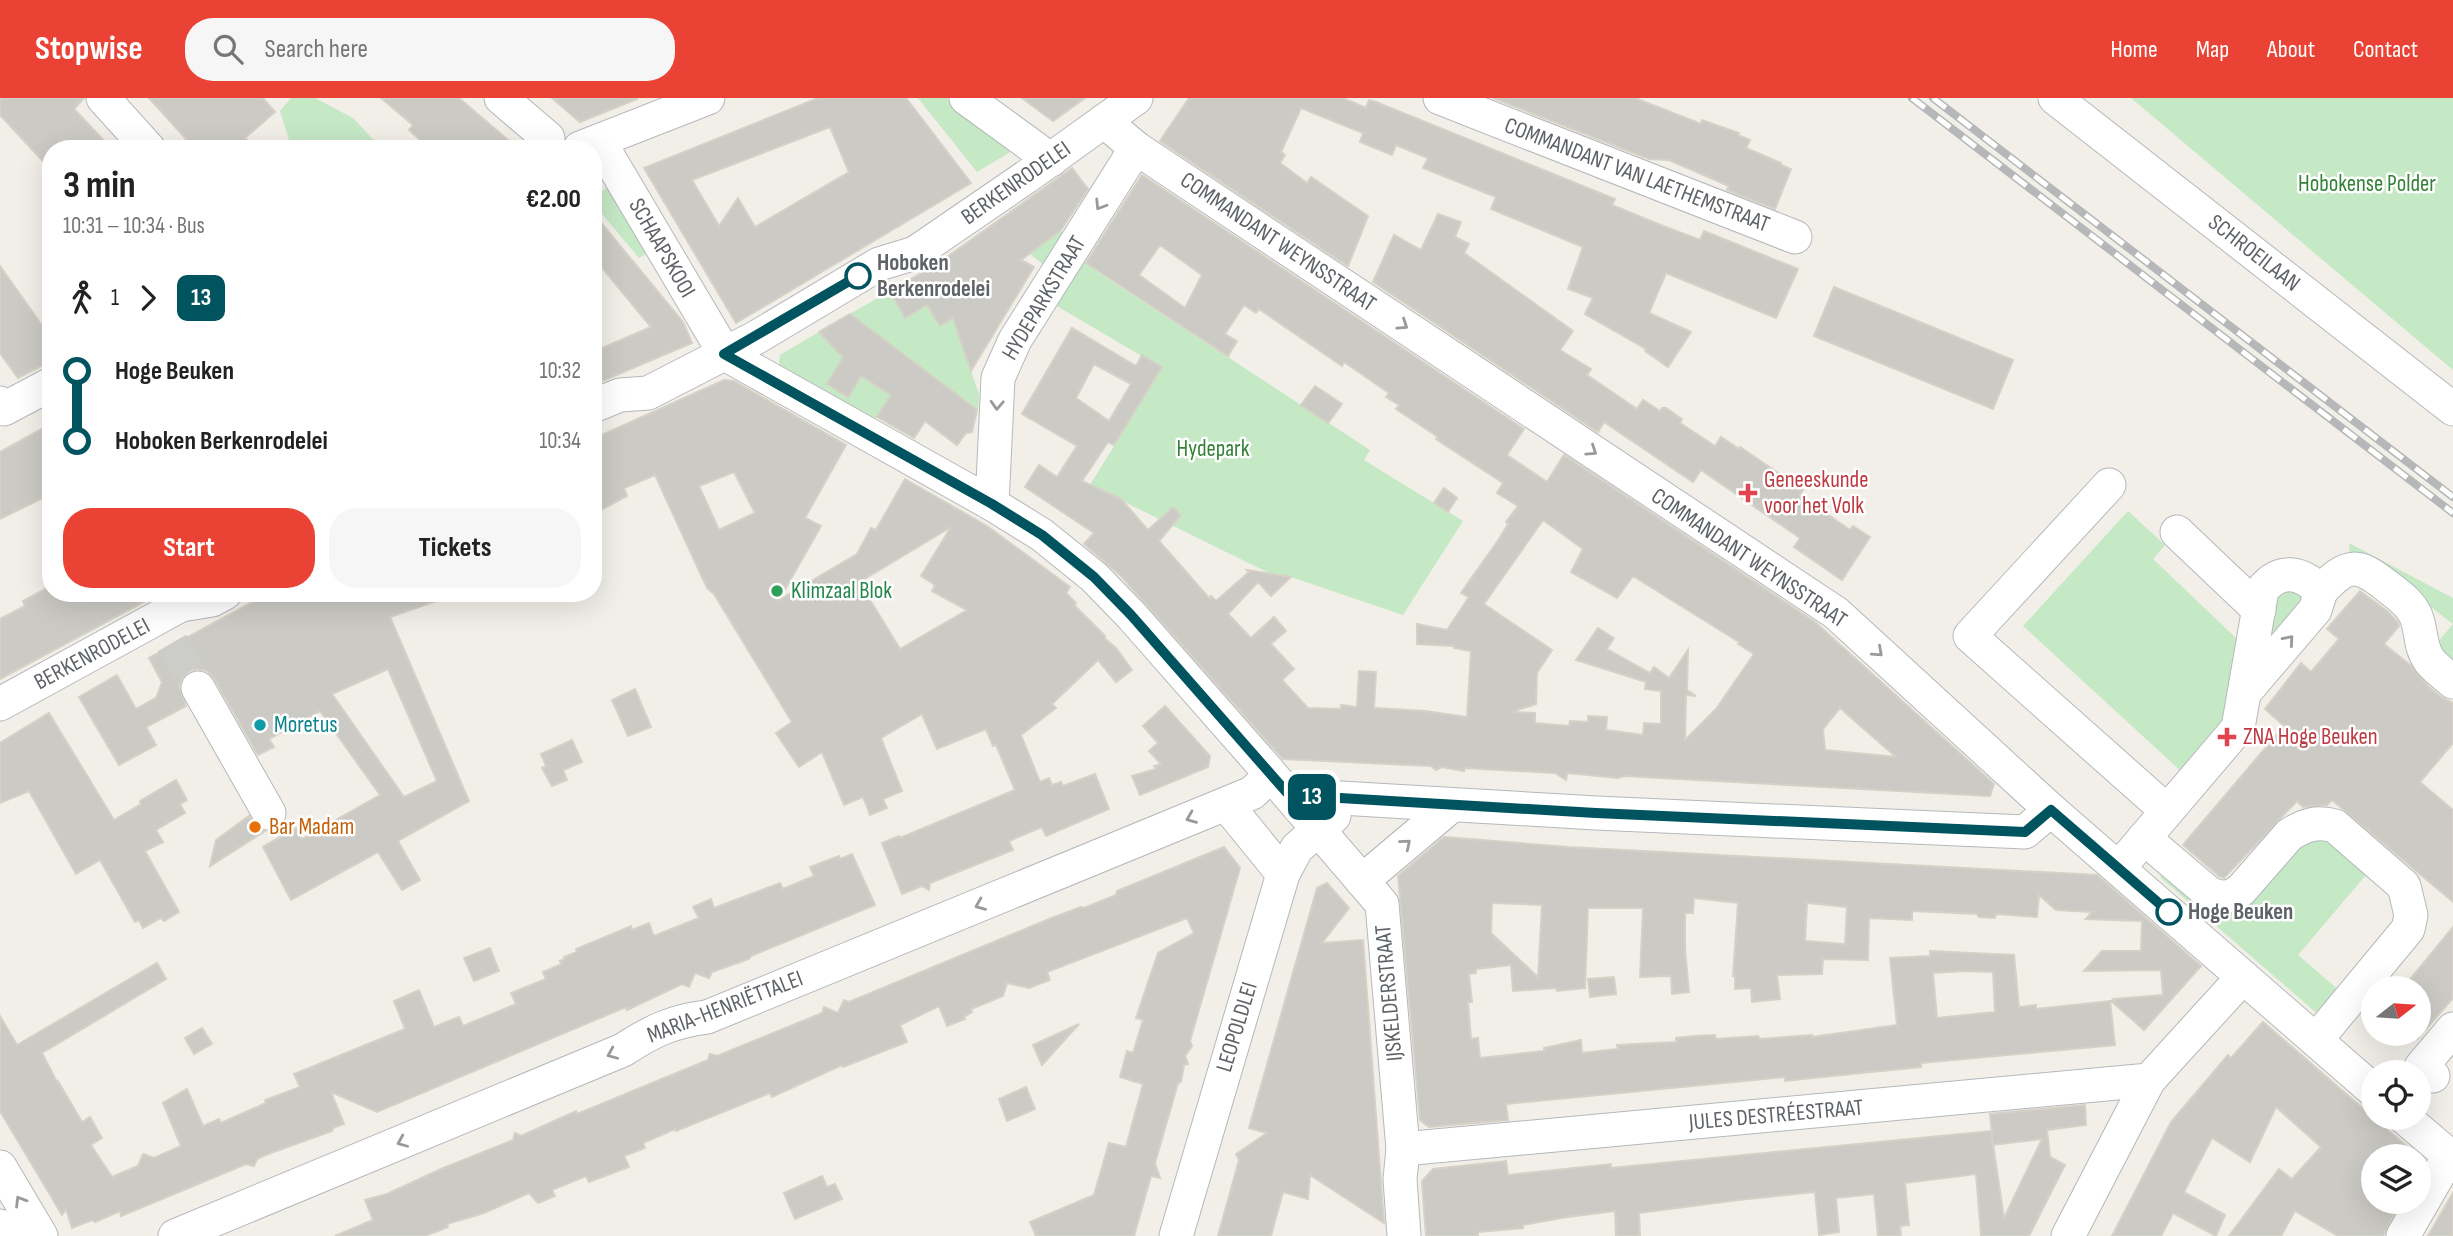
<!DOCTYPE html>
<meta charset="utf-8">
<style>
body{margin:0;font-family:"Sofia Sans Condensed",sans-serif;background:#f6f6f6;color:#222;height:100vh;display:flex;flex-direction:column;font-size:26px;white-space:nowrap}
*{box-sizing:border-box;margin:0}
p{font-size:23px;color:#767676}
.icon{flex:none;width:38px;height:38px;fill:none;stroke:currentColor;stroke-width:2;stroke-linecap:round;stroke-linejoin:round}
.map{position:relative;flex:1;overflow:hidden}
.panel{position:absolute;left:42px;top:42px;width:560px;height:462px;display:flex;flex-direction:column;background:#fff;border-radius:28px;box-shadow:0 7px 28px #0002}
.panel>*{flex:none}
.badge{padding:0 14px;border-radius:10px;font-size:24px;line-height:46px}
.needle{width:46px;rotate:73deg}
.buttons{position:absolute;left:2361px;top:878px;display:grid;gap:14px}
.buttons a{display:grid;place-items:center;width:70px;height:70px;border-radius:50%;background:#fff;box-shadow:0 7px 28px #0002;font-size:35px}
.map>.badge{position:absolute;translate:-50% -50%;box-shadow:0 0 0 4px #fff}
.legs{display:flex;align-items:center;gap:10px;height:77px;padding:0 21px;font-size:23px}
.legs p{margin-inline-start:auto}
.headline{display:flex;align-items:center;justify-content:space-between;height:119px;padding:0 21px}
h1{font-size:38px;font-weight:700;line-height:52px}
.button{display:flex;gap:14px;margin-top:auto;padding:14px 21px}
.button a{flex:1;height:80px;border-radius:28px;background:#ea4335;color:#fff;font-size:28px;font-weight:700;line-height:80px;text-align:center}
.button a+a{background:#f6f6f6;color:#222}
ul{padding:0 21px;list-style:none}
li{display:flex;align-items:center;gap:24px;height:70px;font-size:26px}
li i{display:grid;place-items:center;width:10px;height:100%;margin:0 9px;background:currentColor}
li i::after{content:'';width:18px;height:18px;margin:-9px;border:5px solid;border-radius:50%;background:#fff}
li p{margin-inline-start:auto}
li:first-child i{background:linear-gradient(#0000 50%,currentColor 0)}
li:last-child i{background:linear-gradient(currentColor 50%,#0000 0)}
header{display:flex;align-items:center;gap:42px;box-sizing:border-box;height:98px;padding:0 35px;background:#ea4335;color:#fff}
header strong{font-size:33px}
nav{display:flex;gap:38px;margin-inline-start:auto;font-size:24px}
.search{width:490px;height:63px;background:#f6f6f6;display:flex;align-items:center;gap:18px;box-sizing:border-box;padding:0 24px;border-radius:28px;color:#767676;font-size:26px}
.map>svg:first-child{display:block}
</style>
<header>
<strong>Stopwise</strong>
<div class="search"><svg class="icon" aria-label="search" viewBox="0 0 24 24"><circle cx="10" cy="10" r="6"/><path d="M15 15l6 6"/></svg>Search here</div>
<nav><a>Home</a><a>Map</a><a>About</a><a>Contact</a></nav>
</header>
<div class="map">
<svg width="2453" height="1138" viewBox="0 0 2453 1138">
<rect width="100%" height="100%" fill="#f1efe8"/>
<g fill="#c5e8c5">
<path d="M291 0H315L353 20 382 51H292L280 13Z"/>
<path d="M918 0H947L1015 51 977 74Z"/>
<path d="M2131 0H2453V272Z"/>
<path d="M613 85 652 152 639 160 593 105V100Z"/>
<path d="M1036 96 1065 138 1045 168 1029 155Z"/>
<path d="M1080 162 1097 171 1096 173 1370 352 1364 362 1463 423 1403 517 1291 479 1271 476 1090 387 1162 270 1055 207Z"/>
<path d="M890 193 905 219 927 207 940 228 953 220 979 296 978 312 850 216Z"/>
<path d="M819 234 843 259 827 286 848 299 861 278 891 297 875 322 779 267 780 257Z"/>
<path d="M2128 413 2165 447 2153 461 2236 540 2220 633 2183 675 2023 528Z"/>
<path d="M2349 445 2453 500V573L2434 549 2453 526 2401 486 2350 460Z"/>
<path d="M2304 490 2299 519 2257 569 2274 495Z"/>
<path d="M2329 738 2371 771 2298 857 2341 894 2321 919 2160 779 2164 771 2211 810 2295 748Z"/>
</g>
<g fill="#cccac5" stroke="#d6d1c6" stroke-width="2" fill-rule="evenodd">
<path d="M0 0H84L74 11 112 51H51V72L0 17Z"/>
<path d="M149 0H263L275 14 245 40 255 51H195Z"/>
<path d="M381 0H459L508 42 488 51H430L409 32 413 27Z"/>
<path d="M552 0H637V1L580 24Z"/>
<path d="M818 0H906L971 85 736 225 644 70ZM830 29 849 74 755 129 738 100 719 128 692 82Z"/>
<path d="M1022 0H1085L1053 23Z"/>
<path d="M1189 0H1343L1366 10 1369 2 1376 4 1615 101 1612 107 1663 128 1700 142 1704 133 1798 171 1776 220 1666 175 1649 215 1691 234 1668 269 1645 253 1646 251 1585 216 1593 200 1568 191 1583 149 1491 111 1496 99 1423 70 1428 60 1396 47 1392 57 1360 44 1363 35 1301 10 1281 54 1285 57 1280 65 1307 85 1311 79 1368 118 1348 168 1160 43Z"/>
<path d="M1493 0H1635L1701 26 1702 22 1739 35 1738 37 1750 42 1746 50 1781 65V67L1791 71 1775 111 1727 92 1729 88 1669 62 1649 61Z"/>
<path d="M1072 70 1088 91 1061 132 1021 162 1034 169 971 273 953 220 940 228 927 207 905 220 890 193 940 164Z"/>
<path d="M1142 77 1524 331 1507 357 1547 384 1564 357 1815 524 1994 686 1990 698 1624 678 1618 680 1567 675 1566 682 1555 675 1464 670V673L1442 669 1436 672 1431 668 1283 661 1121 478 1084 446 1094 435 1025 389 1039 367 1057 379 1077 348 1022 316 1072 230 1136 268 1142 257 1162 269 1114 347 1108 344 1082 383 1121 401 1148 432 1173 409 1181 417 1159 443 1209 500 1211 498 1216 503 1249 474 1247 472 1291 479 1271 498 1258 484 1228 516 1251 540 1274 519 1286 533 1271 546 1294 571 1282 582 1308 610 1341 611V607L1357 609 1359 573 1376 574 1374 610 1425 613 1467 619 1471 553 1454 550V548L1417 546V526L1447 532 1469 499 1461 495 1499 441 1508 426 1506 424 1518 408 1497 395 1503 385 1436 341 1438 339 1396 311 1399 307 1386 299 1389 295 1344 264 1342 268 1259 211 1256 215 1244 207 1225 236 1237 243 1228 258 1086 165ZM1160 147 1202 177 1185 210 1139 177ZM1094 266 1131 286 1109 323 1076 300ZM1543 422 1583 451 1571 474 1617 500 1633 478 1739 544 1738 546 1754 556 1716 611 1685 642 1686 597 1696 598 1687 592 1688 552 1669 580 1654 569 1650 575 1607 551 1614 540 1598 530 1576 562 1646 584 1645 591 1661 593V626L1644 625 1643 637 1606 632 1607 619 1588 618V624L1570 623 1569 628 1535 625V615L1511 614 1536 606 1537 575 1552 552 1484 506ZM1840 610 1896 659 1825 652 1823 631Z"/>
<path d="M593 115 683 224 692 245 593 287V254L651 229 593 159Z"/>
<path d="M1438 116 1461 124 1455 139 1469 146 1464 155 1573 233 1560 252 1591 271 1587 277 1637 311 1643 302 1660 313 1662 310H1666L1682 321 1680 325 1715 348 1721 339 1739 351 1740 349 1803 392 1800 397 1850 432 1853 428 1870 439 1842 482 1794 449 1800 440 1701 372 1693 384 1604 324 1598 334 1373 184 1394 137 1421 152Z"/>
<path d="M0 168 51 240V263L18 280 0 255Z"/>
<path d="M1834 189 2013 262 1993 311 1814 238Z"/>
<path d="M850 216 977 312 972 334 966 335 957 347 925 323 914 340 877 319 891 297 861 278 848 299 827 286 843 259 819 234Z"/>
<path d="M724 282 734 283 846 347 805 420 821 428 779 502 857 456 871 430 876 432 905 381 987 428 1070 489 1066 495 1076 505 1074 507 1105 538V541L1116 550 1132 572 1116 584 1098 562 1052 606 1056 610 1021 637 1040 684 1049 680 1052 687 1061 684 1063 688 1095 676 1109 711 1046 738 1042 729 1009 743 1013 752 930 785 929 792 922 788 902 796 882 745 899 738 900 740 1015 692 996 647 993 648 986 631 937 651 922 616 881 640 902 693 883 701 887 710 870 717 863 699 844 707 822 654 799 669 776 635 792 624 714 496 707 490 655 377 624 390 627 398 593 416V341ZM734 374 755 415 719 432 699 388ZM951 429 921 478 935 487 932 493 967 512 900 551 867 497 871 495 863 482Z"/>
<path d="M1315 288 1342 306 1328 325 1301 307Z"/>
<path d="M51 326V396L0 421V354Z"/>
<path d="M1444 390 1457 400 1448 414 1434 405Z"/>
<path d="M51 488V495H160L0 581V521L25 508 23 503Z"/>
<path d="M2360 493 2387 513 2398 524 2399 528 2384 546 2410 567 2428 588 2441 599 2453 605V645L2420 684 2453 712V804L2332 702 2327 707 2303 709 2297 703 2224 780 2220 779 2183 747 2284 628 2265 611 2301 565 2311 574 2339 541 2327 531Z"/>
<path d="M269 495H450L451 498 390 519 469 703 398 743 420 782 402 792 378 754 291 802 263 749 296 730 302 741 380 697 320 613 269 641 274 649 258 657 214 580 207 573 197 571 189 573 182 580 179 589 186 608 146 629 156 647 119 667 79 599 117 577 136 611 156 600 162 584 149 560ZM388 571 437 683 404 699 332 596Z"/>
<path d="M635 591 651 629 628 638 612 602Z"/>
<path d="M1165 608 1210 658 1208 669 1140 697 1132 678 1156 671 1154 668 1161 666 1149 653 1158 645 1143 628Z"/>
<path d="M49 615 114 722 141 706 140 703 176 682 187 702 180 706 185 715 156 732 163 744 145 753 179 814 164 823 161 820 143 830 139 822 135 824 100 762 76 776 29 693 0 705V645Z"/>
<path d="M572 642 582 664 563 672 567 682 552 688 542 670 546 668 541 656Z"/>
<path d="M249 718 259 731 265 733 210 768 216 742Z"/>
<path d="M1444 739 1568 749 2097 777 2201 868 2144 932 2111 903H2115L2113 901 2163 897 2161 872 2084 873 2102 853H2141L2142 823 2086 821 2092 814 2056 812 2039 797 2037 819 1996 816 1995 820 1979 819 1977 816 1912 813V822L1869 820 1868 862 1823 861 1822 876 1777 877 1780 901 1752 904 1751 890 1735 891V878H1733L1738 805 1694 800 1693 815H1685V851L1689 894 1672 896 1671 878 1640 879 1643 810H1588L1585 890 1557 893 1556 890 1513 893 1511 867 1476 871V875L1469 876 1472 904H1468L1471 941 1478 940 1480 960 1544 953V950L1581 942 1582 955 1618 951 1617 947 1676 944V940L1695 938 1715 937 1716 941 1758 938 1760 941 1812 937V939L1897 927 1890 860 1930 858V853L2014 857 2019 909 2036 907V911L2110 903 2115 947 1921 965V969L1871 974 1785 983V979L1506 1006 1508 1022 1429 1029 1420 1022 1398 778ZM1492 805 1542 807 1538 879 1491 835ZM1807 805 1847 809 1845 846 1805 843ZM1964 873 1993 874 1995 914 1937 920 1933 875Z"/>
<path d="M1224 749 1240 770 1190 943 1192 948 1185 958 1188 966 1184 967 1181 984 1178 985 1155 1065 1160 1080 1151 1078 1134 1138H1036L1030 1124 1094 1097 1109 1045 1126 1049 1143 986 1120 979 1127 953 1133 955 1143 922 1136 920 1158 855 1194 835 1187 820 1047 874 1050 882 1029 890 1007 885 1003 898 971 911 972 914 964 919 965 921 947 928 939 908 900 927 907 944 843 969 842 967 772 999 770 995 676 1033 675 1031 643 1045 645 1050 624 1058 629 1069 589 1084 586 1078 552 1092 555 1098 538 1105 529 1095 484 1115 447 1126 448 1129 425 1138H335L373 1122 365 1102 387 1096 441 1071 513 1042 515 1035 521 1038 576 1013 577 1016 708 962 710 956 717 958 822 915 824 909 838 915 844 902 849 904 1054 819 1081 809 1084 810 1116 797 1117 793Z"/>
<path d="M852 756 875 807 751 858 749 861 712 874 709 880 695 875 689 889 682 886 627 912 626 909 377 1014 331 994 344 1026 333 1030 332 1033 268 1056 257 1061 254 1068 246 1066 121 1118 120 1113 95 1124 92 1122 72 1130 66 1111 62 1117 0 1013V918L17 947 157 865 166 881 42 955 57 984 58 983 82 1024 90 1019 102 1040 91 1047 112 1079 138 1068 143 1056 154 1060 181 1048 163 1005 187 991 203 1028 219 1021 221 1025 266 1005 265 1002 300 989 294 976 405 931 394 903 419 892 434 929 459 919 463 928 516 906 511 895 546 881 543 874 562 866 560 863 565 861 564 859 577 854 576 851 631 828 632 832 649 825 654 838 699 820 693 809 711 801 714 810 780 785 783 791 814 778 810 769 839 758 840 761Z"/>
<path d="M1327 785 1349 810 1322 845 1363 842 1384 1125 1310 1077 1308 1101 1283 1094 1271 1138H1218L1239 1062 1236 1056 1267 1035 1249 1030 1317 790Z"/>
<path d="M2453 829V900L2418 940V891H2402Z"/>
<path d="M490 850 499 873 474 883 464 860Z"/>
<path d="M1614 879 1616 896 1590 899 1588 881Z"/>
<path d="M2263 924 2419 1059H2373V1104H2400L2383 1138H2338L2295 1113 2281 1138H2229L2279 1071 2292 1081 2321 1049 2276 1009 2250 1064 2212 1040 2184 1094 2225 1117 2216 1138 2173 1115 2161 1138H2112L2171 1024 2228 957 2231 960Z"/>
<path d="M1079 926 1042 967 1033 947Z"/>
<path d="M202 930 212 946 194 956 185 940Z"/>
<path d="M1026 989 1035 1011 1007 1023 999 1001Z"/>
<path d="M2085 1007 2086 1027 2047 1032 2050 1059 2065 1067 2029 1138H1981L1976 1076 1905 1085 1909 1127 1900 1128 1901 1138H1878L1874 1096 1836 1100 1839 1134 1819 1137 1815 1094 1738 1102 1639 1115 1640 1138H1616L1615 1113 1567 1119 1523 1127V1130L1478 1134V1138H1426L1422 1083 1433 1071 1506 1063 1508 1077 1611 1066V1070L1991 1033 2004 1120 2042 1041 1993 1047 1990 1016Z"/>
<path d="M822 1078 827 1089 835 1086 842 1101 795 1121 784 1095Z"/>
<path d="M2453 1095V1138H2428Z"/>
</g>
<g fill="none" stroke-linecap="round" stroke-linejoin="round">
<path stroke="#ccccc8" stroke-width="33" stroke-dasharray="33 17" stroke-linecap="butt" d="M172 545 198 590"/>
<g stroke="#b5b8bc" stroke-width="35">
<g id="minor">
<path d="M103 0 149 51"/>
<path d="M501 0 548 40"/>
<path d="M966 0 1051 62"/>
<path d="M1440 0 1795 139"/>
<path d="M2055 0 2453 311"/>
<path d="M1104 23 1136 50 1836 515 2051 712 2373 992"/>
<path d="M599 43 725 256"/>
<path d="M580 50 708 0"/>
<path d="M725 256 992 406 1042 437 1094 479 1131 517 1262 666 1382 806 1403 1051 1400 1081 1404 1138"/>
<path d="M0 305 4 311 51 286"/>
<path d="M593 308 620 297 648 295 757 239 879 166 915 155 1026 79 1136 0"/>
<path d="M2109 387 1970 538 2167 713"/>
<path d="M992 406 998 280 1015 242 1136 50"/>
<path d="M2177 434 2259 512"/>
<path d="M2321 493C2348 464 2358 465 2388 489 2398 497 2409 504 2415 516 2422 530 2419 548 2429 562 2435 570 2445 577 2453 584"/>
<path d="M198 590 269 715"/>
<path d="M0 606 181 507 212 502 225 495"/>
<path d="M1289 697 1596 715 2025 734 2051 712"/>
<path d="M1226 706 1283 776"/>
<path d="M2144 740 2210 796C2223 801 2230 800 2241 792L2289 737C2304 727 2317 723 2335 728L2404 788 2411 817 2408 831 2316 942"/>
<path d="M2129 758 2238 630 2262 492C2281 469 2301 474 2321 493L2315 512 2245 594"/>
<path d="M1362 783 1451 708"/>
<path d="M2433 978 2421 969 2453 931"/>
<path d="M2405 1020 2453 1061"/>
<path d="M1403 1051 2149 982"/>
<path d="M0 1069 41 1138"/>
<path d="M0 1128 6 1138"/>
<path d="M175 1138 623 952C652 933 673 923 707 919L1252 695 1271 677"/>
<path d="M1176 1138 1283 776 1297 750 1334 718"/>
<path d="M2068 1138 2149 982 2243 879"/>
<path d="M2403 1138 2449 1058"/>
</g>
</g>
<use href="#minor" stroke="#fff" stroke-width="33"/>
<g stroke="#b6b7b8" stroke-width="8">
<g id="rail">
<path d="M1912 0 2453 415"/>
<path d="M1933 0 2453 399"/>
</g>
</g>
<use href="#rail" stroke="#fff" stroke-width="5" stroke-dasharray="16" stroke-linecap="butt"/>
</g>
<defs><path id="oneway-chevron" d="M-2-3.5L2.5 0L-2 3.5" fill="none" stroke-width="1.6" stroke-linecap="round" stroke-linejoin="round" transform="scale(1.75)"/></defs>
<g stroke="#979a9d">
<use href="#oneway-chevron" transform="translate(1100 107) rotate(122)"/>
<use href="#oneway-chevron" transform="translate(1403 227) rotate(34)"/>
<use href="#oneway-chevron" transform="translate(997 307) rotate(93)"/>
<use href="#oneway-chevron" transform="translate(1592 353) rotate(34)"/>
<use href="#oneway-chevron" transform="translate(2289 542) rotate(-49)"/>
<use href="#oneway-chevron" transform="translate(1878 554) rotate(42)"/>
<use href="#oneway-chevron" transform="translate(1191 720) rotate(158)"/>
<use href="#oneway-chevron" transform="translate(1406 746) rotate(-40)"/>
<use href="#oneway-chevron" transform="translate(980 807) rotate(158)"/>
<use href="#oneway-chevron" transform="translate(612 956) rotate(157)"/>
<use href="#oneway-chevron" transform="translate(402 1044) rotate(157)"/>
<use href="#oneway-chevron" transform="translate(20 1103) rotate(-121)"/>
</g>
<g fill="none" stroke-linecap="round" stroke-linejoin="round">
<g stroke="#fff" stroke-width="16">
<path id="line-1" d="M858 178 724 256 992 406 1042 437 1094 479 1131 517 1289 697 1596 715 2025 734 2051 712 2169 814"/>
</g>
<use href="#line-1" stroke="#005460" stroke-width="10"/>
</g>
<g fill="#fff" stroke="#005460" stroke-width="3.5">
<circle cx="858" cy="178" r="12"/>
<circle cx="2169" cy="814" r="12"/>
</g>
<g fill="#e0444e" stroke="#fff" stroke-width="2.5">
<path d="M1744.5 384.5h7v7h7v7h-7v7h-7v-7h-7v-7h7z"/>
<path d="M2223.5 628.5h7v7h7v7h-7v7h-7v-7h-7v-7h7z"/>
</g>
<circle fill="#2e9e5b" stroke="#fff" stroke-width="2.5" cx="777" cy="493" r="7"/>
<circle fill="#0f9aa8" stroke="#fff" stroke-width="2.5" cx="260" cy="627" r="7"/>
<circle fill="#e8710a" stroke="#fff" stroke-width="2.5" cx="255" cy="729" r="7"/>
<g text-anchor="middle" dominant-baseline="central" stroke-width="5" stroke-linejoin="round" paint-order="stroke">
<g font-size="23" fill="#5f6368" stroke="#fff">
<text transform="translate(1637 77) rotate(21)">COMMANDANT VAN LAETHEMSTRAAT</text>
<text transform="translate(1016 85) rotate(-35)">BERKENRODELEI</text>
<text transform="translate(1278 144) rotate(34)">COMMANDANT WEYNSSTRAAT</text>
<text transform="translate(662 150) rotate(60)">SCHAAPSKOOI</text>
<text transform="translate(2254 155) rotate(38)">SCHROEILAAN</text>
<text transform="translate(1044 200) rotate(-59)">HYDEPARKSTRAAT</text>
<text transform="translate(1749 460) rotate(34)">COMMANDANT WEYNSSTRAAT</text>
<text transform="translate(92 556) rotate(-28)">BERKENRODELEI</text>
<text transform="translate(1389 895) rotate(-95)">IJSKELDERSTRAAT</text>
<text transform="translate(725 909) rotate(-21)">MARIA-HENRIËTTALEI</text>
<text transform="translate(1237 929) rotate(-73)">LEOPOLDLEI</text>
<text transform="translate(1776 1017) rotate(-5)">JULES DESTRÉESTRAAT</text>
</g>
<g font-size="23" fill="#348238" stroke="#fff">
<text x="2367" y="86">Hobokense Polder</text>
<text x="1213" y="351">Hydepark</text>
</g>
<g font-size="23" font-weight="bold" fill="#5f6368" stroke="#fff" text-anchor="start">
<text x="877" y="165">Hoboken<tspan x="877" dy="26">Berkenrodelei</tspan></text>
<text x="2188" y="814">Hoge Beuken</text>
</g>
<g font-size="23" fill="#be3a42" stroke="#fff" text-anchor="start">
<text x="1764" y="382">Geneeskunde<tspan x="1764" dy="26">voor het Volk</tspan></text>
<text x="2243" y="639">ZNA Hoge Beuken</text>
</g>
<g font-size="23" fill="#27864d" stroke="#fff" text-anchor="start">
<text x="791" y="493">Klimzaal Blok</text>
</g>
<g font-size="23" fill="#0d838f" stroke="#fff" text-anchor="start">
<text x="274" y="627">Moretus</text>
</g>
<g font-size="23" fill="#c56008" stroke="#fff" text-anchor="start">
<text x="269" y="729">Bar Madam</text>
</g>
</g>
</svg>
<div class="buttons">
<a><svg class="needle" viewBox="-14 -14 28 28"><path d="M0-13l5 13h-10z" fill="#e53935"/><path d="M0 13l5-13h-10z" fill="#767676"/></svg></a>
<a><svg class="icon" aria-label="locate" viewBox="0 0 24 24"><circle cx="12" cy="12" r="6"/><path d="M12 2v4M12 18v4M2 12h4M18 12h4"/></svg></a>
<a><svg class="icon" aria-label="layers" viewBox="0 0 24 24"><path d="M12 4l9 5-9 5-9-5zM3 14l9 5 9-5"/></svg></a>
</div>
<b class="badge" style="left:1312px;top:699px;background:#005460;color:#fff">13</b>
<section class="panel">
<div class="headline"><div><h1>3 min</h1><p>10:31 – 10:34 · Bus</p></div><b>€2.00</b></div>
<div class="legs"><svg class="icon" aria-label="walk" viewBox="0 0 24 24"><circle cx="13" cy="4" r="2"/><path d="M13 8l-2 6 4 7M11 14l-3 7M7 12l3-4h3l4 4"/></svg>1<svg class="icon" aria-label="forward" viewBox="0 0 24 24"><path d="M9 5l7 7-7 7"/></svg><b class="badge" style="background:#005460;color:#fff">13</b></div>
<ul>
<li><i style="color:#005460"></i><b>Hoge Beuken</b><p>10:32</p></li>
<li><i style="color:#005460"></i><b>Hoboken Berkenrodelei</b><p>10:34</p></li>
</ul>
<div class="button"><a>Start</a><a>Tickets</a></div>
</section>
</div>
